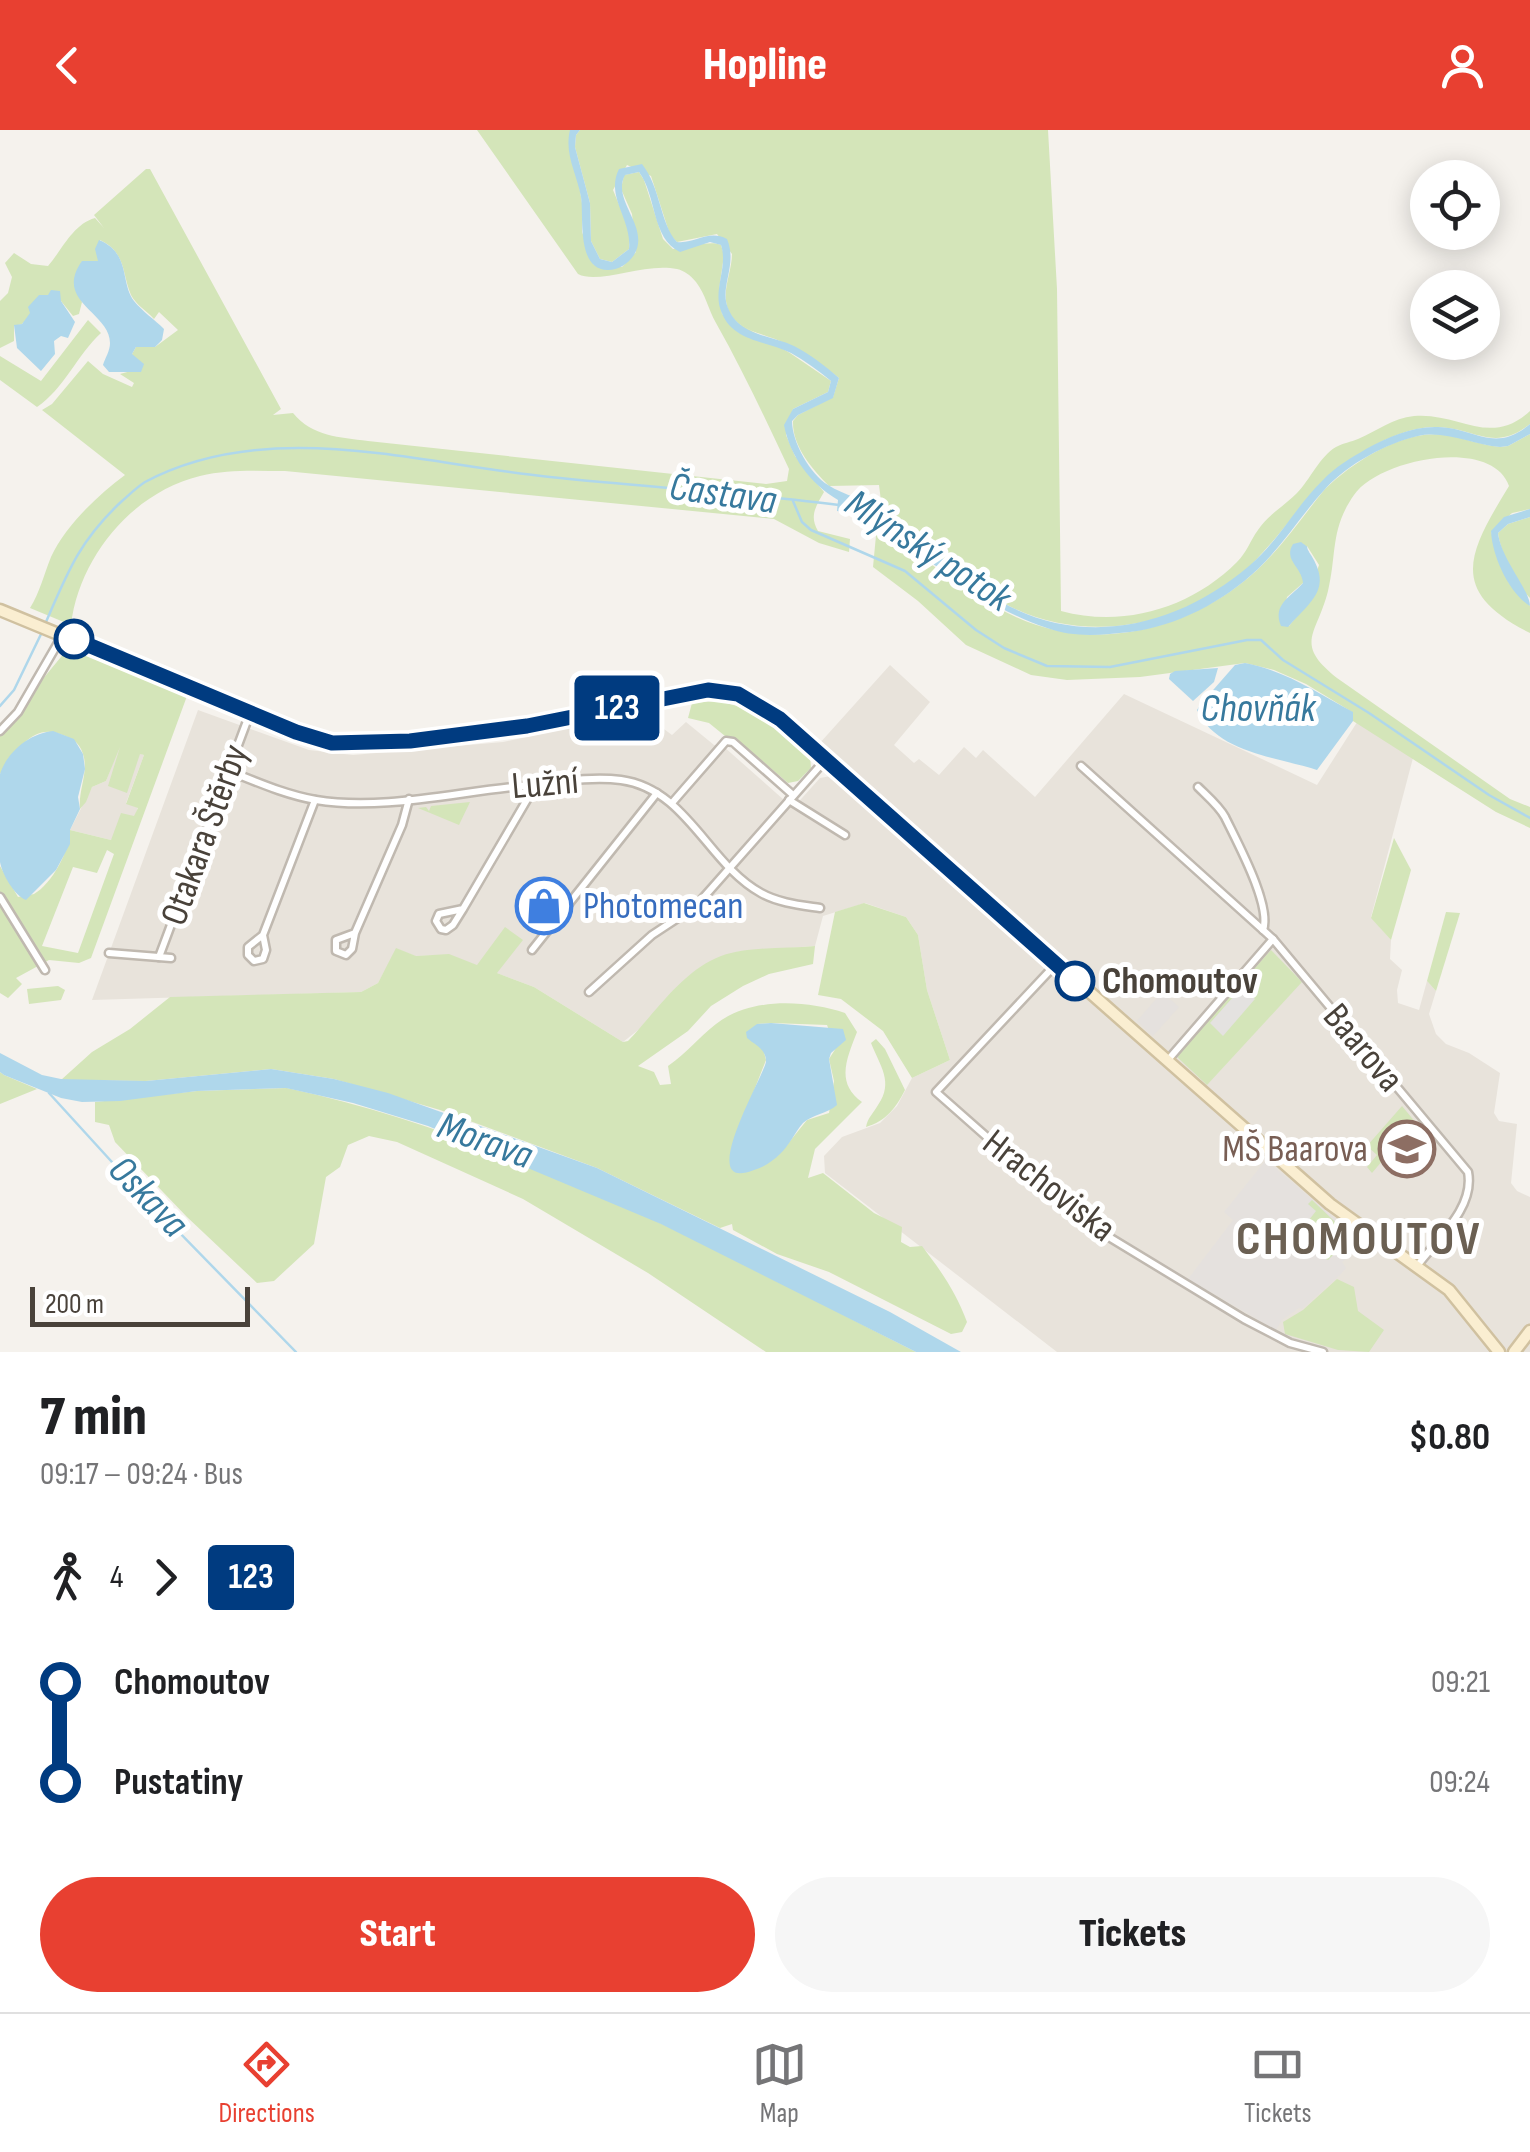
<!DOCTYPE html>
<meta charset="utf-8">
<style>
body{margin:0;font-family:"Sofia Sans Condensed",sans-serif;background:#f6f6f6;color:#202124;height:100vh;display:flex;flex-direction:column;font-size:38px;white-space:nowrap}
*{box-sizing:border-box;margin:0}
p{font-size:32px;color:#757577}
.icon{flex:none;width:55px;height:55px;fill:none;stroke:currentColor;stroke-width:2;stroke-linecap:round;stroke-linejoin:round}
.map{position:relative;height:1222px;overflow:hidden}
.sheet{display:flex;flex-direction:column;background:#fff;flex:1}
.sheet>*{flex:none}
.badge{padding:0 20px;border-radius:8px;font-size:35px;line-height:65px}
.tools{position:absolute;left:1410px;top:30px;display:grid;gap:20px}
.tools a{display:grid;place-items:center;width:90px;height:90px;border-radius:50%;background:#fff;box-shadow:0 5px 25px #0003;font-size:50px}
.scale{position:absolute;left:30px;bottom:25px;width:220px;box-sizing:border-box;padding-left:10px;border:5px solid #49423a;border-top:0;font-size:28px;line-height:35px;white-space:nowrap;color:#49423a;-webkit-text-stroke:8px #fff;paint-order:stroke}
.map>.badge{position:absolute;translate:-50% -50%;box-shadow:0 0 0 5px #fff}
.legs{display:flex;align-items:center;gap:15px;height:110px;padding:0 40px;font-size:32px}
.legs p{margin-inline-start:auto}
.overview{display:flex;align-items:center;justify-content:space-between;height:170px;padding:0 40px}
h1{font-size:55px;font-weight:800;line-height:75px}
.cta{display:flex;gap:20px;margin-top:auto;padding:20px 40px}
.cta a{flex:1;height:115px;border-radius:60px;background:#e84031;color:#fff;font-size:40px;font-weight:800;line-height:115px;text-align:center}
.cta a+a{background:#f6f6f6;color:#202124}
ul{padding:0 40px;list-style:none}
li{display:flex;align-items:center;gap:35px;height:100px;font-size:38px}
li i{display:grid;place-items:center;width:15px;height:100%;margin:0 12px;background:currentColor}
li i::after{content:'';width:25px;height:25px;margin:-12px;border:8px solid;border-radius:50%;background:#fff}
li p{margin-inline-start:auto}
li:first-child i{background:linear-gradient(#0000 50%,currentColor 0)}
li:last-child i{background:linear-gradient(currentColor 50%,#0000 0)}
header{display:flex;justify-content:space-between;align-items:center;height:130px;padding:0 40px;background:#e84031;color:#fff;font-size:45px;font-weight:800}
.tabs{display:flex;justify-content:space-around;align-items:center;height:140px;border-top:2px solid #e0e0e0;background:#fff;font-size:28px;color:#757577}
.tabs a{display:grid;justify-items:center;gap:5px}
.tabs .selected{color:#e84031}
.map>svg:first-child{display:block}
</style>
<header><svg class="icon" aria-label="back" viewBox="0 0 24 24"><path d="M15 5l-7 7 7 7"/></svg>Hopline<svg class="icon" aria-label="person" viewBox="0 0 24 24"><circle cx="12" cy="8" r="4"/><path d="M4 21q1-7 8-7t8 7"/></svg></header>
<div class="map">
<svg width="1530" height="1222" viewBox="0 0 1530 1222">
<rect width="100%" height="100%" fill="#f5f2ed"/>
<g fill="#e8e3db">
<path d="M890 535 930 572 894 615 914 633 919 629 939 645 964 617 976 628 983 620 1035 667 1124 564 1317 655 1361 586 1413 628 1371 787 1391 810 1390 829 1402 840 1397 860 1398 873 1419 880 1427 851 1436 861 1429 884 1436 904 1446 914 1469 923 1500 943 1494 983 1499 991 1517 994 1511 1053 1517 1061 1530 1067V1222H1057L825 1043 824 1026 842 1007 880 993 897 976 912 948 950 930 927 860 918 805 906 787 865 773 823 786 815 816 736 822 623 912 534 857 449 825 415 826 397 819 378 853 361 862 92 870 198 580 309 620 353 625 503 612 641 582 672 605 686 592 714 615 723 616 793 678 820 648 831 646 839 633 819 614Z"/>
<path d="M119 617 144 625 126 673 138 677 135 686 111 710 70 700 92 657 106 651Z"/>
</g>
<g fill="#e5e1de">
<path d="M1162 862 1179 877 1153 906 1137 891Z"/>
<path d="M1266 1030 1354 1105 1368 1113 1342 1132 1346 1138 1341 1144 1302 1179 1299 1178 1282 1190 1276 1200 1188 1149 1233 1090 1224 1082Z"/>
</g>
<g fill="#d4e5b9" fill-rule="evenodd">
<path d="M477 0H570L582 73V102L594 135 622 137 636 122 632 84 621 59 624 45 639 42 644 50 663 109 673 119C687 118 710 110 721 115L724 125 719 160 722 184 790 223 831 251 828 262 793 279 786 305 795 326 824 362C816 376 809 386 818 401L850 409 849 422 819 413 774 389 285 341C256 341 228 339 200 346 133 362 79 427 71 495L30 478C40 462 44 444 51 427 66 395 97 366 125 345L42 280 52 274 88 231 103 244 132 257 134 253 120 244 131 241 132 224 136 217H155L178 200 159 182 154 189C147 181 136 175 131 165 122 144 126 122 100 110L98 132 74 153 82 172 79 184 73 186 61 171 48 165 22 194 14 196V211L0 218V171L8 163 12 147 5 133 14 123 31 134 48 136C62 120 73 94 95 88L104 98 94 85 146 39H150L281 279 273 285 293 283C313 307 339 307 368 311L766 354 787 351 789 339C766 290 743 241 716 193 708 179 706 165 696 152 690 145 685 141 677 139 644 132 599 155 578 144Z"/>
<path d="M580 0H1048L1057 159 1061 481C1124 498 1191 478 1237 432 1247 422 1250 411 1258 400 1268 385 1284 376 1297 363 1310 350 1320 326 1336 317 1343 313 1351 312 1358 309 1377 301 1393 288 1414 286 1459 282 1490 318 1530 281V294C1494 323 1476 298 1437 297 1414 296 1386 308 1366 320 1318 346 1291 394 1254 432 1186 501 1071 520 989 464 952 439 919 406 882 379L879 355 829 356C812 339 792 316 793 291L798 285 833 267 839 248C822 234 805 224 786 214 764 202 730 202 726 171 724 156 732 139 732 124L717 104 677 112 670 105 651 46 627 35 613 60 630 101 629 119 612 132 600 129 591 111 590 73 575 17 576 5Z"/>
<path d="M88 190 101 203C77 225 64 259 37 277L0 250V226L41 251Z"/>
<path d="M1530 304V379L1512 383 1491 402 1509 453 1530 476V503C1446 461 1469 422 1509 356 1492 306 1378 329 1354 365 1330 399 1337 424 1328 461 1317 505 1293 513 1337 548L1510 669 1530 677V698L1496 682 1353 591 1352 582 1306 554 1274 540 1245 533 1140 547 1067 550 1031 545 966 515 918 471 873 437 877 395C922 426 966 464 1016 487 1097 524 1192 499 1256 441 1282 417 1303 386 1325 359 1354 331 1404 299 1445 305 1464 308 1481 315 1500 317L1508 316ZM1307 416 1319 435 1305 476 1289 496H1281L1287 467 1303 453Z"/>
<path d="M1530 387V468C1515 453 1501 424 1498 403L1508 394Z"/>
<path d="M70 516 187 566 91 828 79 833 49 830 16 848 22 854 8 868 0 863V736L18 767C19 767 33 764 34 764 52 754 70 720 70 700L111 710 121 683 134 686 138 678 126 674 144 625 140 624 127 663 108 656 120 617 106 651 92 657 86 672 80 679C78 660 89 642 83 624 79 611 71 608 60 604 30 593 15 625 0 644V601ZM107 720 114 724 78 823 42 816 73 737 97 743Z"/>
<path d="M717 571C760 579 778 598 810 626L811 638 798 651 788 653 734 607 725 606 709 593 688 588 692 573Z"/>
<path d="M470 672 459 695 418 678 426 677 429 681 431 676Z"/>
<path d="M1394 708 1411 740 1391 810 1371 788Z"/>
<path d="M864 773 906 787 918 805 927 860 950 930 912 948 883 901 841 869 818 865 835 782Z"/>
<path d="M1446 782 1460 783 1436 861 1427 851Z"/>
<path d="M505 797 523 810 497 843 534 857 623 912 628 911C655 883 683 840 721 826 749 816 785 819 815 816L813 834 769 844 743 856 711 876 688 901 638 936 654 942 660 955 671 954 668 936C688 922 698 908 716 894 750 867 806 870 845 883L857 902C847 928 835 953 862 972L815 1019 808 1048 823 1043 874 1083 902 1097 901 1112 910 1117 922 1116C941 1141 956 1162 967 1192L962 1202 951 1204 829 1142 777 1124 733 1100 732 1094 720 1098 597 1038 440 980 334 949 271 939 146 951 61 950 92 922 130 899 170 867 361 862 378 853 396 818 416 826 449 824 477 835ZM772 893 827 895 836 918 829 929 834 951 829 983 807 990 782 1021 741 994 766 930 757 894Z"/>
<path d="M1271 820 1302 852 1207 955 1176 926Z"/>
<path d="M58 856 65 860 61 870 29 874 27 859Z"/>
<path d="M876 909 885 919 905 960C896 978 886 991 866 997 868 987 873 984 878 975 894 952 880 936 871 913Z"/>
<path d="M0 942 4 945 37 959 0 974Z"/>
<path d="M287 958C509 1006 714 1119 916 1222H766L648 1143 523 1069 397 1012 369 1006 348 1015 340 1037 326 1047 314 1114 274 1151 257 1153 187 1087 115 1012 109 995 95 992V972L197 961Z"/>
<path d="M1402 976 1426 1005 1422 1010 1409 999 1372 1043 1367 1037 1377 1025 1367 1016Z"/>
<path d="M1312 1070 1349 1105 1342 1104 1331 1119 1335 1123 1328 1130 1318 1125 1321 1120 1307 1109 1303 1114 1295 1108 1316 1081 1308 1074Z"/>
<path d="M1337 1149 1354 1157 1358 1181 1384 1200 1369 1222 1338 1220 1285 1204 1283 1192 1303 1180Z"/>
</g>
<path fill="#e4e2e0" d="M1242 857 1255 869 1223 906 1210 893Z"/>
<g fill="#afd7eb">
<path d="M570 0H580L576 5 575 17 590 73 591 111 600 129 612 132 629 119C632 89 605 67 619 39L642 34C661 58 660 94 677 112 696 114 708 99 727 109 738 135 719 157 728 178 739 206 771 205 794 216 810 224 825 236 839 248L833 268 798 285 792 291C792 312 810 344 828 355 845 366 866 369 883 381 922 406 953 441 990 465 1076 521 1175 499 1249 436 1278 412 1296 376 1323 350 1335 337 1351 328 1366 319 1388 307 1413 296 1438 297 1476 298 1494 324 1530 294V304L1508 316 1500 317C1473 315 1445 300 1418 306 1387 313 1348 334 1326 358 1302 384 1283 415 1258 439 1223 472 1177 496 1130 502 1101 505 1075 508 1047 498 976 475 924 421 859 385L837 381 838 370C811 354 790 327 784 295L793 279 828 262 831 251C819 241 805 231 791 223 765 210 730 212 720 178 714 157 728 137 721 115L710 112 680 122C651 108 657 66 639 42L625 45C611 71 651 97 634 125 628 134 618 140 608 140 576 140 584 87 581 67 577 44 564 24 570 0Z"/>
<path d="M99 110C131 123 120 153 134 171 142 181 155 190 164 199L162 210 155 217H136L132 224 144 234 141 242H109L103 235C105 228 110 221 110 213 110 182 53 172 82 131H98L95 119Z"/>
<path d="M51 160 60 161 61 171 75 192 68 208 61 206 54 211 55 224 41 241 17 218 14 195 22 194 30 183 28 177 39 165H48Z"/>
<path d="M1530 379V387L1508 394 1498 403C1501 429 1530 460 1530 476 1509 463 1492 426 1491 401L1504 387Z"/>
<path d="M1301 412C1314 422 1302 411 1311 425 1332 459 1312 470 1288 497L1281 496C1272 474 1291 467 1303 453 1302 437 1283 430 1293 414Z"/>
<path d="M1245 533C1286 541 1317 563 1353 582V591L1317 640C1277 627 1217 623 1197 580L1200 575 1235 535Z"/>
<path d="M1218 538 1214 552 1193 571 1169 549 1170 544 1175 541Z"/>
<path d="M53 601 74 609 83 624 85 639 78 667 80 679 70 700V714L56 740 26 770C14 765 2 744 0 732 0 720 0 654 0 644 7 622 30 603 53 601Z"/>
<path d="M771 893 843 899 846 910 831 923 829 929 837 975C827 984 813 984 803 993 795 1002 789 1016 780 1024 773 1031 764 1037 754 1040 692 1065 767 941 766 931 766 919 755 915 747 908L746 902 757 894Z"/>
<path d="M0 923 42 945 61 949 146 951 271 939 334 949 388 963 597 1038 890 1182 961 1222H916L661 1094 428 996 353 973 286 958 197 961 120 971 82 972 61 968 4 945 0 942Z"/>
</g>
<g fill="none" stroke-linecap="round" stroke-linejoin="round">
<g stroke="#afd7eb" stroke-width="2.5">
<path d="M793 371 802 392 811 400 905 441 976 500 1004 518 1047 536 1110 537 1247 510H1261L1283 530 1369 583 1489 665 1530 688"/>
<path d="M46 492C68 441 80 410 122 371 129 365 137 357 145 352 269 286 420 334 550 347 646 357 743 363 839 375"/>
<path d="M0 576 14 560 43 500"/>
<path d="M49 963 132 1054 296 1222"/>
</g>
<g stroke="#c0b9b0" stroke-width="11">
<g id="street">
<path d="M0 601 18 582 62 506"/>
<path d="M1081 636 1273 809 1468 1042C1475 1078 1437 1109 1417 1136"/>
<path d="M229 641C257 652 286 665 316 670 382 681 456 662 522 656 554 653 588 646 621 650 687 659 708 734 761 763 779 773 800 775 820 778"/>
<path d="M1198 657C1207 666 1219 676 1225 687 1237 712 1272 776 1263 800"/>
<path d="M789 670 845 705"/>
<path d="M672 673 726 611 733 612 793 665"/>
<path d="M0 767 45 840"/>
<path d="M463 779 439 784 436 791 441 799 446 800 453 795 463 779 535 656"/>
<path d="M355 803 336 810V821L346 825 352 819 355 803 402 695 409 669"/>
<path d="M263 805 248 817V825L254 831 263 829 266 820 263 805 315 670"/>
<path d="M532 820 657 663"/>
<path d="M109 823 171 828"/>
<path d="M159 827 250 583"/>
<path d="M1056 834 936 962 1081 1090 1244 1189 1290 1213 1323 1222"/>
<path d="M589 862 652 805 696 776 826 629"/>
<path d="M1167 931 1273 809"/>
</g>
</g>
<g stroke="#d0c1a0" stroke-width="15">
<g id="secondary">
<path d="M0 480 296 602C375 632 537 596 621 577 654 570 693 555 727 560 747 564 765 577 780 589L1330 1074 1449 1160 1499 1222"/>
<path d="M1514 1222 1530 1201"/>
</g>
</g>
<use href="#street" stroke="#fff" stroke-width="6"/>
<use href="#secondary" stroke="#faeed1" stroke-width="10"/>
</g>
<g fill="none" stroke-linecap="round" stroke-linejoin="round">
<g stroke="#fff" stroke-width="22">
<path id="line-1" d="M74 509 296 602 332 613 410 611 527 596 708 560 738 564 780 589 1075 851"/>
</g>
<use href="#line-1" stroke="#003b80" stroke-width="15"/>
</g>
<defs>
<g id="shop-ring" transform="scale(2.875)"><circle r="9.5" fill="#fff" stroke="#3f7fe0" stroke-width="1.5"/><path d="M-5-2.5h2.3a2.7 3.5 0 0 1 5.4 0H5L5.5 6h-11ZM-1.5-2.5h3a1.5 2.3 0 0 0-3 0Z" fill="#3f7fe0"/></g>
<g id="school-ring" transform="scale(2.875)"><circle r="9.5" fill="#fff" stroke="#8d6e63" stroke-width="1.5"/><path d="M0-5L7-2L0 1L-7-2ZM-4 1L0 2.5L4 1V4Q0 6-4 4Z" fill="#8d6e63"/></g>
</defs>
<g fill-rule="evenodd">
<use href="#shop-ring" x="544" y="776"/>
<use href="#school-ring" x="1407" y="1019"/>
</g>
<g fill="#fff" stroke="#003b80" stroke-width="5">
<circle cx="74" cy="509" r="18"/>
<circle cx="1075" cy="851" r="18"/>
</g>
<g text-anchor="middle" dominant-baseline="central" stroke-width="10" stroke-linejoin="round" paint-order="stroke">
<g font-size="38" fill="#49423a" stroke="#fff">
<text transform="translate(545 654) rotate(-5)">Lužní</text>
<text transform="translate(205 705) rotate(-70)">Otakara Štěrby</text>
<text transform="translate(1363 918) rotate(50)">Baarova</text>
<text transform="translate(1049 1056) rotate(38)">Hrachoviska</text>
</g>
<g font-size="38" fill="#366cbe" stroke="#fff" text-anchor="start">
<text x="583" y="776">Photomecan</text>
</g>
<g font-size="38" font-weight="bold" fill="#49423a" stroke="#fff" text-anchor="start">
<text x="1102" y="851">Chomoutov</text>
</g>
<g font-size="38" fill="#785e54" stroke="#fff" text-anchor="end">
<text x="1368" y="1019">MŠ Baarova</text>
</g>
<g font-size="40" font-style="italic" fill="#37799d" stroke="#fff">
<text transform="translate(723 364) rotate(8)">Častava</text>
<text transform="translate(928 421) rotate(33)">Mlýnský potok</text>
<text x="1258" y="579">Chovňák</text>
<text transform="translate(485 1011) rotate(20)">Morava</text>
<text transform="translate(148 1067) rotate(46)">Oskava</text>
</g>
<g font-size="48" font-weight="bold" letter-spacing="2.5" fill="#6b6053" stroke="#fff">
<text x="1359" y="1109">CHOMOUTOV</text>
</g>
</g>
</svg>
<div class="tools">
<a><svg class="icon" aria-label="locate" viewBox="0 0 24 24"><circle cx="12" cy="12" r="6"/><path d="M12 2v4M12 18v4M2 12h4M18 12h4"/></svg></a>
<a><svg class="icon" aria-label="layers" viewBox="0 0 24 24"><path d="M12 4l9 5-9 5-9-5zM3 14l9 5 9-5"/></svg></a>
</div>
<div class="scale">200 m</div>
<b class="badge" style="left:617px;top:578px;background:#003b80;color:#fff">123</b>
</div>
<section class="sheet">
<div class="overview"><div><h1>7 min</h1><p>09:17 – 09:24 · Bus</p></div><b>$0.80</b></div>
<div class="legs"><svg class="icon" aria-label="walk" viewBox="0 0 24 24"><circle cx="13" cy="4" r="2"/><path d="M13 8l-2 6 4 7M11 14l-3 7M7 12l3-4h3l4 4"/></svg>4<svg class="icon" aria-label="forward" viewBox="0 0 24 24"><path d="M9 5l7 7-7 7"/></svg><b class="badge" style="background:#003b80;color:#fff">123</b></div>
<ul>
<li><i style="color:#003b80"></i><b>Chomoutov</b><p>09:21</p></li>
<li><i style="color:#003b80"></i><b>Pustatiny</b><p>09:24</p></li>
</ul>
<div class="cta"><a>Start</a><a>Tickets</a></div>
</section>
<nav class="tabs">
<a class="selected"><svg class="icon" aria-label="directions" viewBox="0 0 24 24"><path d="M12 3l9 9-9 9-9-9zM9 14v-3h6M13 9l2 2-2 2"/></svg>Directions</a>
<a><svg class="icon" aria-label="map" viewBox="0 0 24 24"><path d="M3 6l6-2 6 2 6-2v14l-6 2-6-2-6 2zM9 4v14M15 6v14"/></svg>Map</a>
<a><svg class="icon" aria-label="tickets" viewBox="0 0 24 24"><path d="M3 7h18v10H3zM15 7v10"/></svg>Tickets</a>
</nav>
